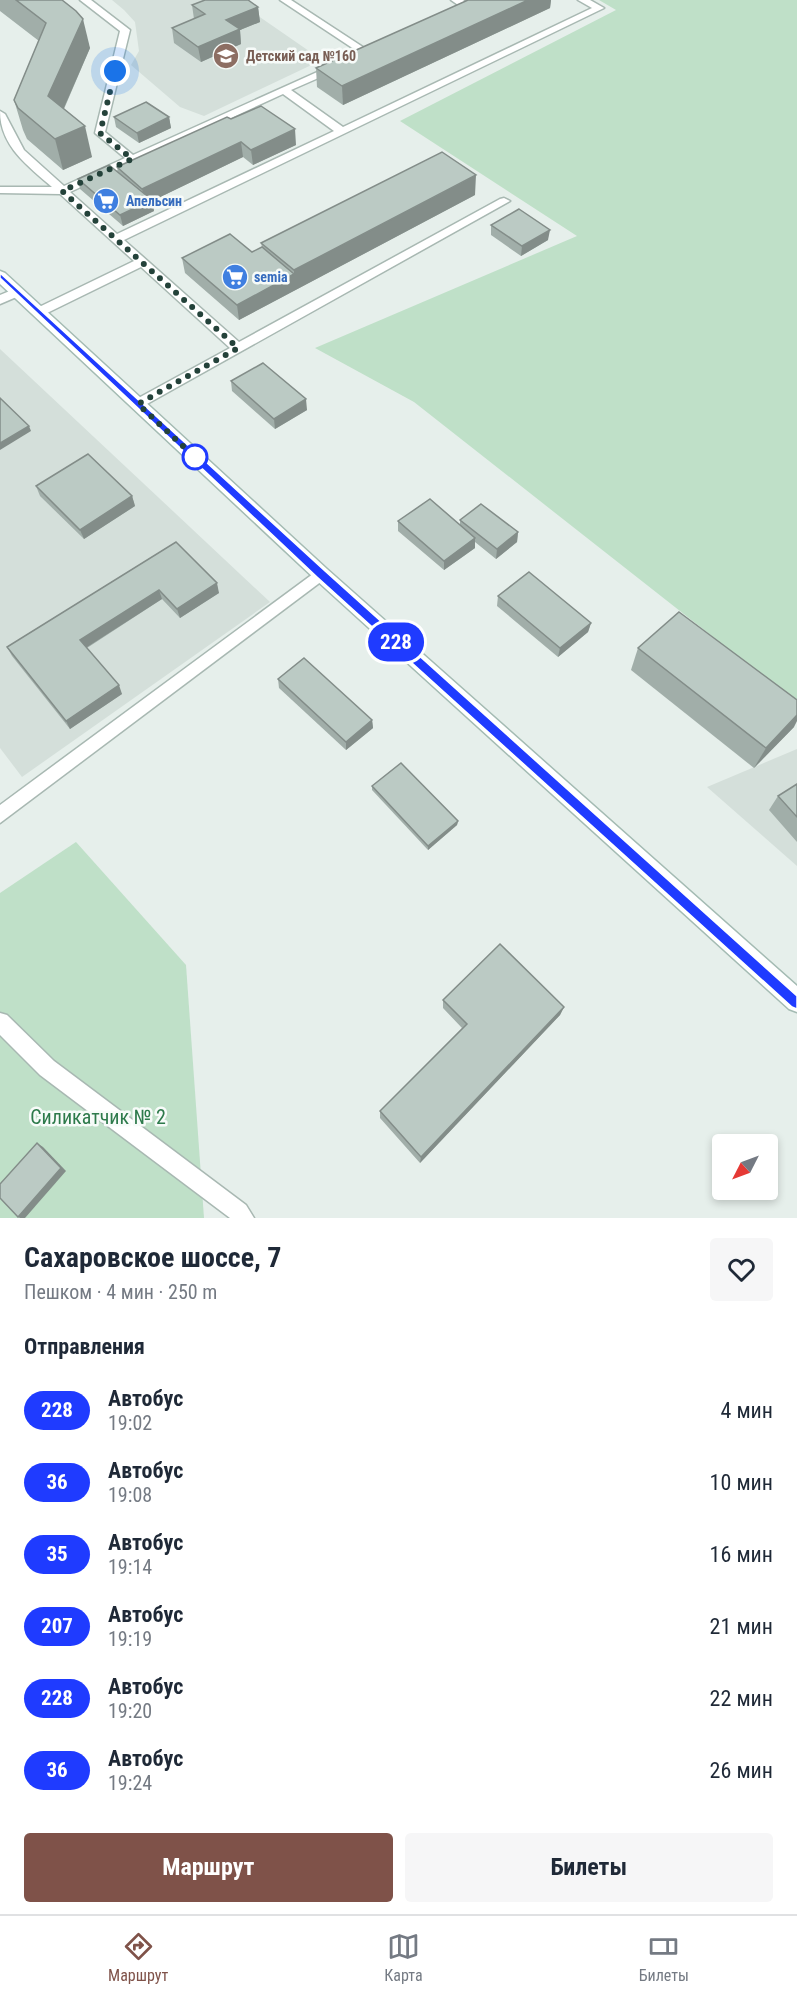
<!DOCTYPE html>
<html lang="ru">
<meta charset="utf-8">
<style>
body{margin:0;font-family:"Roboto Condensed",sans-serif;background:#f6f6f7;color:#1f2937;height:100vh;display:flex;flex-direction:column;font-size:22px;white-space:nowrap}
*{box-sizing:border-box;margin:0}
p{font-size:20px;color:#747a83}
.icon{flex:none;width:33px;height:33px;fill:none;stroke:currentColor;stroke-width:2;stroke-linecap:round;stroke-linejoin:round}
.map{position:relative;height:1218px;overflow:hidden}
.details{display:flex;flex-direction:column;background:#fff;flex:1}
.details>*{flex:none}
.badge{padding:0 12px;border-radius:20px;font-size:21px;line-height:39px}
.needle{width:39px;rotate:228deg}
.controls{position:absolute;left:712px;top:1134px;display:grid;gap:12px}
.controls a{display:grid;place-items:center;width:66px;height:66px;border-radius:6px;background:#fff;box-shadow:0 3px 9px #0003;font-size:30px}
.you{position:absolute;width:30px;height:30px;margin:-15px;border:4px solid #fff;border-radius:50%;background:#1a73e8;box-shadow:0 0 0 9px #1a73e833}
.map>.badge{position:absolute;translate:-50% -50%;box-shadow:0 0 0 3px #fff}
h2{padding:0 24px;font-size:22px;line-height:54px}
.round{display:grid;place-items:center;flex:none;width:63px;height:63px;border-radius:6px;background:#f6f6f7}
.headline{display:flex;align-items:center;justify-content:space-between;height:102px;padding:0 24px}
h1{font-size:28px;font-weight:700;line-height:45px}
.cta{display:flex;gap:12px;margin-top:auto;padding:12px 24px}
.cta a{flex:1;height:69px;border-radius:6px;background:#7f5249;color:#fff;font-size:24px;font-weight:700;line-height:69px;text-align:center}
.cta a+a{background:#f6f6f7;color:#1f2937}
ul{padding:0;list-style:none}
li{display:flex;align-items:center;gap:18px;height:72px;padding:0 24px}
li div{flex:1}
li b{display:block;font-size:22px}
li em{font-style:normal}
li .badge{min-width:66px;font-weight:700;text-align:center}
.dock{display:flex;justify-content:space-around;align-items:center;height:84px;border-top:2px solid #e0e1e3;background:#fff;font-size:16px;color:#747a83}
.dock a{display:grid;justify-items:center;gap:3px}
.dock .on{color:#7f5249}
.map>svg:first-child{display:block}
</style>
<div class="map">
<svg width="797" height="1218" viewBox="0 0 797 1218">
<rect width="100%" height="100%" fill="#e6efeb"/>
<g fill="#d4dfda">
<path d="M112 0H235L322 60 204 116 180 107 131 65 139 51 135 22 124 10Z"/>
<path d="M0 349 270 602 22 777 0 748Z"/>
<path d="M797 749V866L707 787Z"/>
</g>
<g fill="#bfe0c8">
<path d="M599 0H797V703L414 402 315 348 577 236 400 121 616 10Z"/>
<path d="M76 842 186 965 204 1218H0V893Z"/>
</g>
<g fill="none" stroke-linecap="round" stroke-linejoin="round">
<g stroke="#a8b8b2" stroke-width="3">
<g id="lane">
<path d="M80 0H91L130 30 105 132 133 155 335 64 340 67 339 69 291 90 343 127 592 8 578 0H590L604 8 124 240 239 342 500 199 504 198 510 201 138 409 131 404 133 401 230 348 141 267 43 315H35V309L134 261 60 194 0 193V187H52C28 166 0 146 0 111L5 114 24 150 64 186 125 158 95 133 120 31ZM283 94 334 131 117 234 70 192Z"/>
<path d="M280 0H291L372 53 360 59H354V55L360 53Z"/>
<path d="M451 0H463L474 8 463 13H457V9L461 7Z"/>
<path d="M17 288 21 289V295L0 304V295Z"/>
<path d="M321 568 326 570 328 574 326 578 0 823V805Z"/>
<path d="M0 1013 7 1015 54 1061 246 1205 254 1218H230L40 1075 0 1035Z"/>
</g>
</g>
<g stroke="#a4bbb3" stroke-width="3">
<path id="secondary" d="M0 271 5 273 327 569 797 986V1012L789 1009 315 579 0 284Z"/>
</g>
<use href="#lane" fill="#fff" fill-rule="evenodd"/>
<use href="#secondary" fill="#fff" fill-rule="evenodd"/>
</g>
<g fill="#a1aea9">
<path d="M0 0H62L90 48 64 109 92 157 63 170 27 139 23 130 14 100 39 41 0 11Z"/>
<path d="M468 0H551L550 8 343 105 317 87 316 68Z"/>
<path d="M192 5 258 7 260 22 240 30 241 44 201 62 174 43 172 28 194 19Z"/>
<path d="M114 117H169L171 128 139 143 116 127Z"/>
<path d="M231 119 296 145 253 165 243 157 152 201 154 211 123 226 80 189 78 179 118 172 117 167Z"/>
<path d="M475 195 239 320 185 273 182 258 252 252 262 247 261 243Z"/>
<path d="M491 225 548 240 521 256 491 235Z"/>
<path d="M231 381 307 410 275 429 232 391Z"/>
<path d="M36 486 132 496 135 506 84 539 40 496Z"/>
<path d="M460 520 518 532 517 542 496 559 475 542V548L444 570 398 531V521L460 525Z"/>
<path d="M176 542 219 593 180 618 162 599 87 648 122 694 70 729 12 656 7 647Z"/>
<path d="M498 596 591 623 588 632 558 657 497 606Z"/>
<path d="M638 648 794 727 754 768 631 670Z"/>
<path d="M278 679 372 720 373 728 346 750 279 688Z"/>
<path d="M797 784V842L769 810 778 796Z"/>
<path d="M372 786 458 821 457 825 428 850 372 790Z"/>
<path d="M443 1000 564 1007 560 1015 420 1163 380 1118V1111L462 1028 443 1008Z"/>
</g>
<g fill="#838d89">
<path d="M528 0H551L550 8 343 105 342 86Z"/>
<path d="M258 7 260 22 240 30 241 44 201 62 198 47 226 20Z"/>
<path d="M83 19 90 48 56 126 48 96Z"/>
<path d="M169 117 171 128 139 143 137 133Z"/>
<path d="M85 126 92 157 63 170 55 139Z"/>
<path d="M295 129 296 145 253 165 251 150Z"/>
<path d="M241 142 243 157 152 201 154 211 123 226 120 215 145 203 142 189Z"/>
<path d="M476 175 475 195 239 320 237 305 294 274V270Z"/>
<path d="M550 230 548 240 521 256 522 246Z"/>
<path d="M306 399 307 410 275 429 274 419Z"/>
<path d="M29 426 31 431 0 450V443Z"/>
<path d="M132 496 135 506 84 539 80 530Z"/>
<path d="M518 532 517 542 496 559 497 549Z"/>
<path d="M475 538V548L444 570V561Z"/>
<path d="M217 583 219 593 180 618 177 609Z"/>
<path d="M159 590 162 599 84 649 80 640Z"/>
<path d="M591 623 588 632 558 657 560 648Z"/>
<path d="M119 685 122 694 70 729 66 721Z"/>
<path d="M797 715V721L794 727 754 768 766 748Z"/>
<path d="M372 720 373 728 346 750V742Z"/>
<path d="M458 821 457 825 428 850V846Z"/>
<path d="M564 1007 560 1015 420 1163 421 1157Z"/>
<path d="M37 1143 43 1147 66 1171 25 1218H20L18 1217Z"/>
</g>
<g fill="#bbcac4" stroke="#838d89" stroke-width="1.5">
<path d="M16 0H62L76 11 83 19 48 96 85 126 55 139 18 108 14 100 46 23Z"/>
<path d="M205 0H248L258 7 226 20 240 29 198 47 172 28 205 14 192 5Z"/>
<path d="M468 0H528L342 86 316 68Z"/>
<path d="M146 102 169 117 137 133 114 117Z"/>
<path d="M261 106 295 129 251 150 241 142 142 189 117 167 227 117 231 119Z"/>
<path d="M442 152 476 175 294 270 261 243Z"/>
<path d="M109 165 152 200 120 215 78 179Z"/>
<path d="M519 209 550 230 522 246 491 225Z"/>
<path d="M230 234 252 252 262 247 294 274 237 305 182 258Z"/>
<path d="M263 363 306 399 274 419 231 381Z"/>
<path d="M0 398 29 426 0 443Z"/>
<path d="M88 454 132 496 80 530 36 486Z"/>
<path d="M430 499 475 538 444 561 398 521Z"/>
<path d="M481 504 518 532 497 549 460 520Z"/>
<path d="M176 542 217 583 177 609 159 590 80 640 119 685 66 721 7 647Z"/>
<path d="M529 572 591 623 560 648 498 596Z"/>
<path d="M679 612 797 700V715L766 748 638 648Z"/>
<path d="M304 658 372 720 346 742 278 679Z"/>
<path d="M401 763 458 821 428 846 372 786Z"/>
<path d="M797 784V817L778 796Z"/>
<path d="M500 944 564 1007 421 1157 380 1111 467 1024 443 1000Z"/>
<path d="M37 1143 61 1168 18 1217 0 1198V1184Z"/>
</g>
<path fill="#1f3bff" stroke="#fff" stroke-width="1.5" d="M0 273 325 571 797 996V1009L792 1007 317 577 0 278Z"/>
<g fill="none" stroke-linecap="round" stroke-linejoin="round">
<path stroke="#24423a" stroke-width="6" stroke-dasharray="0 10.8" d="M115 71 100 133 132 159 62 191 238 348 138 404 200 462 195 457"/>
</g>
<defs>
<g id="school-disc" transform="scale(1.35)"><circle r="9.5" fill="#8d6e63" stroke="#f7fbf9"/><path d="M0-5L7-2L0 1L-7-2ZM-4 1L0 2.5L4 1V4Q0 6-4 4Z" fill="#fff"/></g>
<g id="supermarket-disc" transform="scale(1.35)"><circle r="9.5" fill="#3f7fe0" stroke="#f7fbf9"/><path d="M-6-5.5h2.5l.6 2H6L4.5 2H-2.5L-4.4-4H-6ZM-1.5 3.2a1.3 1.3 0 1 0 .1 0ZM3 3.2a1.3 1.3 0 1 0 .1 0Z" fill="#fff"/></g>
</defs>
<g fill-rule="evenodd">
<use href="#school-disc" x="226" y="56"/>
<use href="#supermarket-disc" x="106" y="201"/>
<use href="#supermarket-disc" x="235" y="277"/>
</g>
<circle fill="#fff" stroke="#1f3bff" stroke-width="3" cx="195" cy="457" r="12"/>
<g text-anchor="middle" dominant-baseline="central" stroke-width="5" stroke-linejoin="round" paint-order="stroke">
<g font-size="14" font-weight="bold" fill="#785e54" stroke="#f7fbf9" text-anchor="start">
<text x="246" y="56">Детский сад №160</text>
</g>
<g font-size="14" font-weight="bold" fill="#366cbe" stroke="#f7fbf9" text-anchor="start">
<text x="126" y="201">Апельсин</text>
<text x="254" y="277">semia</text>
</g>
<g font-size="20" fill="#2d7a4b" stroke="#f7fbf9">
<text x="98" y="1117">Силикатчик № 2</text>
</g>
</g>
</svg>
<div class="controls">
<a><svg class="needle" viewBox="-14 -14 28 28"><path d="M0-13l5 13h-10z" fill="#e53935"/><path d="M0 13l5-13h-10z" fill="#747a83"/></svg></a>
</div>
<div class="you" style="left:115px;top:71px"></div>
<b class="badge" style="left:396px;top:642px;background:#1f3bff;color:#fff">228</b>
</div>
<section class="details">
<div class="headline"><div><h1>Сахаровское шоссе, 7</h1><p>Пешком · 4 мин · 250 m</p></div><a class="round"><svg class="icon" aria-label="heart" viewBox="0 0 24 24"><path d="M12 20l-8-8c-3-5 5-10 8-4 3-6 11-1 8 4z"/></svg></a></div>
<h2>Отправления</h2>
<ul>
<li><span class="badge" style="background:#1f3bff;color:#fff">228</span><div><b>Автобус</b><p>19:02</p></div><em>4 мин</em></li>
<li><span class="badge" style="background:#1f3bff;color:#fff">36</span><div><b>Автобус</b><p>19:08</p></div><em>10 мин</em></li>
<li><span class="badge" style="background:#1f3bff;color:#fff">35</span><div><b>Автобус</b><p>19:14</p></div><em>16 мин</em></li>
<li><span class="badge" style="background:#1f3bff;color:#fff">207</span><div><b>Автобус</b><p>19:19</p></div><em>21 мин</em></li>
<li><span class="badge" style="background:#1f3bff;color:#fff">228</span><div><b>Автобус</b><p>19:20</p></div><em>22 мин</em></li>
<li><span class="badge" style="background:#1f3bff;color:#fff">36</span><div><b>Автобус</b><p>19:24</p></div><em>26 мин</em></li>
</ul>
<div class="cta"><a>Маршрут</a><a>Билеты</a></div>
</section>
<nav class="dock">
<a class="on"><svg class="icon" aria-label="directions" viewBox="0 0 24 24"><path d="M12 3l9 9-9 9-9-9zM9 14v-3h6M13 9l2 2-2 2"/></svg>Маршрут</a>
<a><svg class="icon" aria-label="map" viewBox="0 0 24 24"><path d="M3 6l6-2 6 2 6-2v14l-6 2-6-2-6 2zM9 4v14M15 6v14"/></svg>Карта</a>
<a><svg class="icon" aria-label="tickets" viewBox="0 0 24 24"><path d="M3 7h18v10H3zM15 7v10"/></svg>Билеты</a>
</nav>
